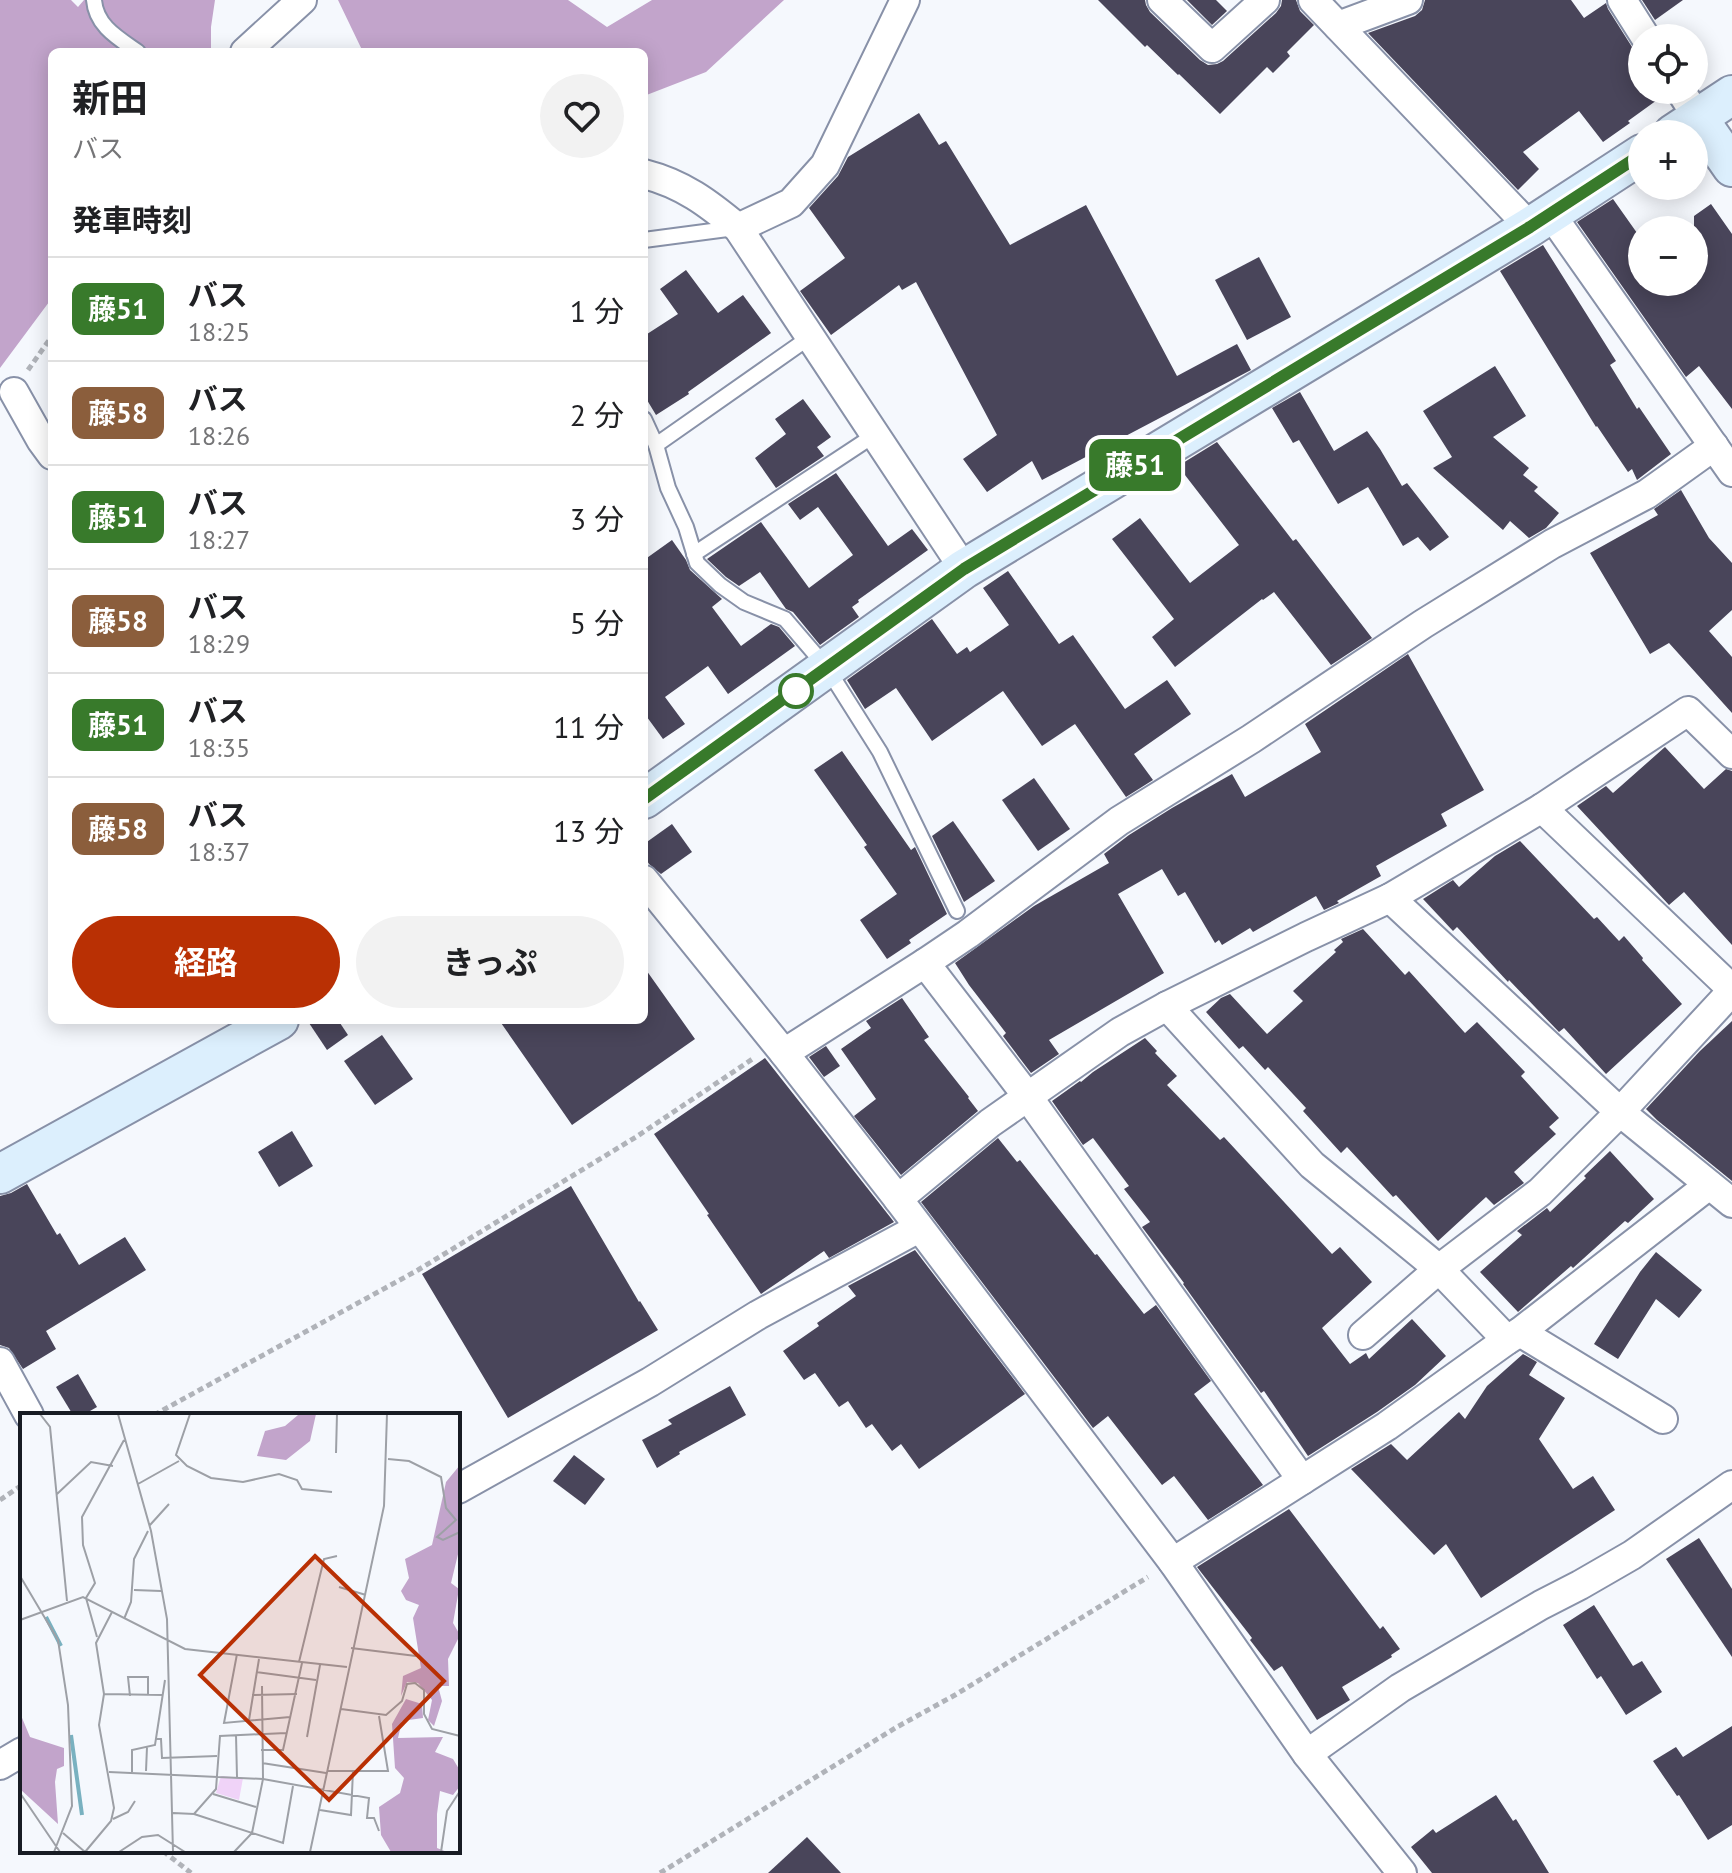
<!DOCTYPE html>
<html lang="ja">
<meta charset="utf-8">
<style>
body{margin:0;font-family:"PT Sans","Noto Sans JP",sans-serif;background:#f2f2f2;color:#202124;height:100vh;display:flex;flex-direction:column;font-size:30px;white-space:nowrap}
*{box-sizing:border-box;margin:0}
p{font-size:26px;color:#757577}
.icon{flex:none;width:44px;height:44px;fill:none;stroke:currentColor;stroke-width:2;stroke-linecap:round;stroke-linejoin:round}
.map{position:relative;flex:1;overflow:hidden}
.side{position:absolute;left:48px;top:48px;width:600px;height:976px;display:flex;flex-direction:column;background:#fff;border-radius:12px;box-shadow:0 4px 20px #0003}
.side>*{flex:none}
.badge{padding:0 16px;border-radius:12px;font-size:28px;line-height:52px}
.buttons{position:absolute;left:1628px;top:24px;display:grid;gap:16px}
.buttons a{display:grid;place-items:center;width:80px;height:80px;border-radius:50%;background:#fff;box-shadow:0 4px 20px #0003;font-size:40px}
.map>.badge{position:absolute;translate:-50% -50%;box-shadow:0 0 0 4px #fff}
h2{padding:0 24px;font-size:30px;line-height:72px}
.round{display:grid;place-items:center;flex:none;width:84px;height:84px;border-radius:42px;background:#f2f2f2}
.overview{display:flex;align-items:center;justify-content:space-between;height:136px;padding:0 24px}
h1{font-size:38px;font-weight:700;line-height:60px}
.button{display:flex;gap:16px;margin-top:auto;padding:16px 24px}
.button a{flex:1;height:92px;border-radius:48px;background:#b93004;color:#fff;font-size:32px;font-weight:700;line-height:92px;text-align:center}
.button a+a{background:#f2f2f2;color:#202124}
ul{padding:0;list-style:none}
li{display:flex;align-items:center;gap:24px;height:104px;padding:0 24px;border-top:2px solid #e0e0e0}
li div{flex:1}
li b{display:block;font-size:30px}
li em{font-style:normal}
li .badge{min-width:88px;font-weight:700;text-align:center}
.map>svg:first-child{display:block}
</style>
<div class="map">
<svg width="1732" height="1873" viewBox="0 0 1732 1873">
<rect width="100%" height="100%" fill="#f5f8fd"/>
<g fill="#c2a4cb">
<path d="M0 0H71L78 7 84 0H215L211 27V52H52V298L0 368Z"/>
<path d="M338 0H568L607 27 652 0H784L706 72 644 96V52H363Z"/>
</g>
<g fill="#49455a">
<path d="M1098 0H1145L1146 5 1150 12 1200 60 1208 65 1217 64 1223 61 1276 13 1281 6 1282 0H1296L1300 11 1314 25 1287 52 1290 56 1273 73 1267 67 1220 114 1179 74 1178 75 1147 45 1145 47Z"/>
<path d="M1187 0H1216L1227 11 1212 25Z"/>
<path d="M1425 0H1571L1584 18 1606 3 1608 9 1632 47 1642 54V90H1663L1664 95 1628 121 1630 123 1603 142 1579 111 1523 152 1539 169 1518 190 1368 33 1415 16 1422 10Z"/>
<path d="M1642 0H1683L1655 20Z"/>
<path d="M919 113 939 145 946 141 1010 245 1086 205 1177 376 1237 344 1251 370 1042 480 1032 461 987 492 963 459 997 435 916 282 902 290 899 285 831 335 800 291 845 258 809 208 838 176 848 157Z"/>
<path d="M1613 199 1642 240V282H1694V216L1711 204 1732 234V409L1699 366 1686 377 1577 222Z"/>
<path d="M1543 245 1616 361 1610 365 1637 409 1639 407 1671 454 1637 480 1632 469 1628 472 1597 426 1596 427 1500 271Z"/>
<path d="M1259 257 1291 317 1247 340 1215 280Z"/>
<path d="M686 270 718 313 743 295 771 333 688 392 689 394 656 415 644 395V336L678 314 660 289Z"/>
<path d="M1495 366 1526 416 1493 437 1529 468 1523 475 1538 487 1534 491 1559 513 1546 528 1529 538 1510 521 1503 530 1433 468 1452 457 1423 411Z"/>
<path d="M1300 392 1334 451 1367 431 1380 449 1402 486 1407 483 1449 537 1430 551 1418 537 1403 546 1368 487 1338 504 1299 440 1293 443 1272 408Z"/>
<path d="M803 399 831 437 817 447 824 456 776 488 755 458 786 434 775 419Z"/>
<path d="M1217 442 1293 541 1296 539 1372 638 1331 665 1274 592 1263 600 1262 599 1175 667 1152 637 1174 619 1112 539 1140 518 1190 583 1239 545 1178 466Z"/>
<path d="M836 473 888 546 912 529 928 550 858 600 859 602 852 607 859 617 820 645 793 612 786 609 760 572 739 586 726 577 707 559 761 522 809 588 853 555 818 507 800 520 788 504Z"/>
<path d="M1681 490 1709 538 1732 563V610L1709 631 1732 657V713L1669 643 1650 654 1590 553 1658 515 1654 509Z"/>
<path d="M672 540 686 560 690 570 722 599 712 607 741 646 771 624 779 627 795 646 728 694 708 666 665 697 685 724 663 739 644 713V560Z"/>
<path d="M1008 571 1059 644 1073 635 1125 709 1167 680 1191 714 1134 754 1153 780 1126 797 1075 724 1042 746 1003 691 932 741 896 688 865 709 847 680 932 619 957 654 967 647 970 652 1009 625 983 588Z"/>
<path d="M1408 654 1484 790 1441 814 1447 826 1376 866 1381 876 1337 901 1339 903 1324 910 1316 896 1253 932 1250 928 1222 945 1219 940 1215 943 1185 892 1178 896 1162 869 1118 894 1164 973 1049 1040 1059 1054 1031 1073 1003 1036 1006 1033 969 985 955 963 1034 906 1109 863 1104 854 1129 835 1172 808 1232 774 1245 797 1321 752 1305 724Z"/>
<path d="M1665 747 1704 789 1726 769 1732 771V945L1684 892 1669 905 1577 806 1606 786 1613 793Z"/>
<path d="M842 751 911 850 915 847 947 914 909 940 911 943 887 959 860 920 897 894 864 847 867 845 814 770Z"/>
<path d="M1034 778 1070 829 1038 851 1002 800Z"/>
<path d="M953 821 995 881 964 902 932 836Z"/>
<path d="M672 824 692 852 661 874 649 864 644 856V844Z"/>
<path d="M1520 841 1594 919 1597 917 1619 941 1624 936 1643 958 1642 960 1682 1004 1606 1074 1564 1028 1559 1032 1509 980 1508 982 1457 927 1453 931 1423 899 1453 880 1459 887 1495 856Z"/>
<path d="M1363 929 1405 975 1409 971 1465 1033 1477 1022 1525 1072 1521 1076 1559 1118 1549 1127 1556 1134 1514 1172 1524 1183 1494 1205 1486 1197 1438 1241 1396 1195 1393 1197 1347 1147 1341 1153 1303 1111 1306 1108 1268 1067 1265 1070 1243 1046 1239 1049 1206 1012 1221 998 1230 994 1267 1034 1303 1001 1293 991 1336 952 1334 950 1343 942 1341 939Z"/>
<path d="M644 967 695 1039 572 1125 499 1020H644Z"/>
<path d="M902 998 929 1037 924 1040 969 1097 968 1098 978 1111 901 1175 854 1116 876 1099 841 1049 871 1028 866 1021Z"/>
<path d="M307 1020H338L348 1035 327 1050Z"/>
<path d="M1732 1021V1181L1657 1120 1646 1109 1700 1051Z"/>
<path d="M382 1035 413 1079 375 1105 344 1061Z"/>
<path d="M1145 1038 1157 1051 1155 1053 1177 1076 1167 1085 1220 1140 1224 1137 1332 1254 1340 1247 1372 1282 1322 1328 1350 1364 1366 1353 1369 1359 1412 1319 1446 1356 1415 1385 1377 1412 1308 1456 1264 1391 1261 1393 1183 1284 1184 1283 1142 1227 1150 1222 1124 1189 1129 1186 1093 1138 1083 1145 1052 1101 1080 1081 1081 1082 1093 1072Z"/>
<path d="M826 1046 840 1066 824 1077 809 1057Z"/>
<path d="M765 1058 894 1222 829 1258 824 1251 761 1294 707 1215 709 1214 654 1134Z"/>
<path d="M292 1131 313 1166 279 1187 258 1152Z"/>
<path d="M998 1138 1017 1162 1020 1160 1095 1255 1097 1254 1144 1314 1156 1305 1211 1381 1194 1394 1263 1485 1208 1520 1174 1476 1162 1485 1108 1416 1093 1428 921 1202Z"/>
<path d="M1610 1151 1654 1199 1628 1223 1625 1221 1573 1268 1571 1266 1518 1312 1480 1272 1522 1235 1517 1231 1547 1208 1550 1212 1586 1178 1584 1176Z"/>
<path d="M27 1184 57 1235 60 1233 79 1265 125 1237 146 1270 46 1331 56 1349 23 1369 9 1348 0 1345V1196L11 1193Z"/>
<path d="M571 1186 639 1302 640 1301 658 1330 508 1418 422 1274Z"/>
<path d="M915 1250 1025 1394 919 1469 901 1444 892 1451 872 1424 866 1428 848 1401 839 1407 815 1373 804 1380 783 1351 819 1326 817 1323 856 1296 848 1286Z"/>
<path d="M1656 1252 1702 1290 1679 1318 1656 1299 1618 1359 1594 1344 1640 1272Z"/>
<path d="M1523 1354 1537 1362 1529 1375 1565 1398 1539 1439 1573 1489 1593 1476 1615 1510 1481 1598 1446 1544 1434 1555 1351 1469 1391 1444 1407 1460 1459 1412 1465 1419 1487 1386Z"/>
<path d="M78 1374 97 1407 83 1415H73L56 1387Z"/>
<path d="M730 1386 746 1415 679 1452 680 1454 657 1468 642 1440 672 1424 668 1420Z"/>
<path d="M574 1455 605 1479 585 1505 553 1481Z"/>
<path d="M1289 1509 1380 1629 1383 1626 1400 1649 1391 1655 1392 1657 1342 1687 1350 1700 1317 1720 1282 1666 1274 1671 1250 1640 1252 1638 1197 1567Z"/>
<path d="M1699 1538 1732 1589V1657L1666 1559Z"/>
<path d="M1594 1605 1633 1666 1642 1661 1662 1692 1626 1715 1601 1676 1597 1679 1563 1625Z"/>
<path d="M1732 1726V1825L1708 1840 1679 1795 1677 1796 1653 1761 1676 1747 1683 1757Z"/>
<path d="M1496 1795 1513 1821 1516 1819 1549 1873H1432L1411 1847 1433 1829 1436 1833Z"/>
<path d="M807 1837 841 1873H768Z"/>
</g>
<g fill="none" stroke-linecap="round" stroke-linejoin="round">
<g stroke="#8891a8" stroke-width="18">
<g id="lane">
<path d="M94 0C96 26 118 38 138 52"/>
<path d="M644 240 735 228"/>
<path d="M644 419 656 445 668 488 686 527 697 563 720 585 744 602 785 619 827 668 880 752 957 911"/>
<path d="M656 445 810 337"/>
<path d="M694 554 876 434"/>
</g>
</g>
<g stroke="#8891a8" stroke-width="32">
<g id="street">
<path d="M1162 0 1212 48 1265 0"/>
<path d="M1313 0 1530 227"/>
<path d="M1622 0 1646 38"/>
<path d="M1338 26 1408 0"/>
<path d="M245 52 302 0"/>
<path d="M1680 90 1698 118"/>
<path d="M644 174C683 184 708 203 738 228L964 569"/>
<path d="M1550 213 1732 472"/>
<path d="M738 228 791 203 825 165 905 0"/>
<path d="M14 392 41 440 52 455"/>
<path d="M1542 808 1732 989"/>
<path d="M644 880 784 1053 898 1199 1173 1562 1307 1754 1402 1873"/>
<path d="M1390 898 1620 1112 1732 1203"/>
<path d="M925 963 1028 1097 1302 1480"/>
<path d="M1167 1006 1312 1165 1439 1269 1507 1340"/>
<path d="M784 1053 925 963 968 934 1119 821 1251 739 1423 624 1552 544 1647 494 1714 446"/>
<path d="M898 1199 990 1123 1120 1032 1167 1006 1306 937 1390 898 1542 808 1688 711 1732 754"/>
<path d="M1520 1332 1663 1419"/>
<path d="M1363 1335 1439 1269 1540 1192 1620 1112 1732 991"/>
<path d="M0 1362 29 1415"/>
<path d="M458 1489 650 1382 758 1315 919 1228"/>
<path d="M1173 1562 1387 1426 1507 1340 1520 1332 1709 1185"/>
<path d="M1307 1754 1400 1688 1541 1605 1580 1585 1632 1555 1732 1485"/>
<path d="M0 1765 22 1752"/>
</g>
</g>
<g stroke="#8891a8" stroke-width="42">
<g id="secondary">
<path d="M1698 118 1732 167"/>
<path d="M1673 134 1732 95"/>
<path d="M644 799 964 569 1530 227 1642 154"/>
<path d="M0 1174 279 1020"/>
</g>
</g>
<g stroke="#b0b3b9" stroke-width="5" stroke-dasharray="6 4" stroke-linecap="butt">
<path d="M28 370 52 336"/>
<path d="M154 1415 418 1270 636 1137 754 1058"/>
<path d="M0 1500 22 1485"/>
<path d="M163 1851 191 1873"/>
<path d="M660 1873 897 1727 955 1695 1148 1577"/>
</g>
<use href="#lane" stroke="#fff" stroke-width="14"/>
<use href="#street" stroke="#fff" stroke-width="28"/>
<use href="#secondary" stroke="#dceffd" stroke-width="38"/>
</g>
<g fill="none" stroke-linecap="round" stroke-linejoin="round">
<g stroke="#fff" stroke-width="18">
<path id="line" d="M644 799 964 569 1530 227 1642 154"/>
</g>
<use href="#line" stroke="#387a2b" stroke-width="12"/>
</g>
<circle fill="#fff" stroke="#387a2b" stroke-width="4" cx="796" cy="691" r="16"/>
<g transform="translate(20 1413)">
<rect width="440" height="440" fill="#f5f8fd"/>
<path d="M201 363 223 365 219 387 196 380Z" fill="#f0d3f8"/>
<path d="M296 1 290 28 266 47 237 43 245 18 265 13 278 2ZM440 52V133L431 170 439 176 433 210 440 222 428 246 429 273H418L422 288 414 313 408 307 412 287 398 270 387 269 381 283 383 263 401 255 393 205 399 192 386 187 381 178 389 165 385 146 412 132 426 69ZM386 286 402 291 403 305 382 308 378 325 423 324 415 339 433 346 439 356 440 373 433 382 420 378 417 401V435L427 439H371L361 422 359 394 380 380 384 365 375 355 372 311ZM0 300 10 324 44 335V353L37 356 35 369 38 411 0 376Z" fill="#c2a4cb"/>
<path fill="none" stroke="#79b1c0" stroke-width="4" d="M26 204 41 233M51 322 62 402"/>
<path fill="none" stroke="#9da0a6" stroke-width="2" d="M20 1 30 14 47 188M98 1 131 118 147 206 153 439M170 1 156 42 167 53 191 65 223 69 259 61 277 67 282 76 312 79M316 40 317 1M368 46 389 48 421 64 426 95 436 107 417 124 423 127 440 119M118 71 159 48M37 81 71 49 93 53M130 112 149 91M0 163 38 227 48 292 52 393 34 439M319 174 346 182M114 177 141 178M104 206 111 189 114 146 128 118M0 207 63 184 165 236 327 254M77 224 66 185 75 170 63 132 62 104 104 27M331 235 396 243M217 241 204 310 270 304M279 249 304 146 317 143M236 259 296 267M84 281 143 282M232 282 277 281M110 283 108 264H128V282M321 296 366 302 382 288 387 271 395 270 404 277V301L412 316 440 323M229 307 239 246M216 322 217 364M287 324 300 252M135 326H141L142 345 197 343M241 337H263L282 250M242 350 306 360M126 358 127 334M307 358H368L359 303M89 359 243 366 349 385 347 405H354L359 418M112 359V337L135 332 145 267M0 380 40 439M193 381 236 394M300 397 331 402 333 358M153 400 174 401 196 376 200 323 266 320M174 401 263 430 273 373M93 406 108 399 115 388M43 420 65 439M65 439 91 408 94 395 79 312 84 281 76 230 92 199M99 439 122 424 138 422 165 439M214 439 232 420 243 366 242 273M290 439 364 93 367 1M421 439 427 398 440 378"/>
<path fill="#b93004" fill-opacity="0.15" stroke="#b93004" stroke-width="4" d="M295 143 424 268 309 387 180 262Z"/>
<rect width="440" height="440" fill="none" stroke="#181c24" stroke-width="4"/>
</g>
</svg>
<div class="buttons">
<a><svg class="icon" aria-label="locate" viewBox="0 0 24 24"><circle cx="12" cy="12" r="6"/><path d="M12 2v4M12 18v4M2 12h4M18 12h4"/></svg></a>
<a>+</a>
<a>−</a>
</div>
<b class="badge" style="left:1135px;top:465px;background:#387a2b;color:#fff">藤51</b>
<section class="side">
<div class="overview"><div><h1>新田</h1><p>バス</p></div><a class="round"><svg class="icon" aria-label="heart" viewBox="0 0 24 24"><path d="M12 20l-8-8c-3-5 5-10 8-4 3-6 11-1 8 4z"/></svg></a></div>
<h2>発車時刻</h2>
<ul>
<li><span class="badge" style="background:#387a2b;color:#fff">藤51</span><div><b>バス</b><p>18:25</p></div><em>1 分</em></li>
<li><span class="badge" style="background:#8b5e3c;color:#fff">藤58</span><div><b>バス</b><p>18:26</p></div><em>2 分</em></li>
<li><span class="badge" style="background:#387a2b;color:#fff">藤51</span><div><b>バス</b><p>18:27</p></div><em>3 分</em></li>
<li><span class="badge" style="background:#8b5e3c;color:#fff">藤58</span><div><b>バス</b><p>18:29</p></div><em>5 分</em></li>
<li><span class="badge" style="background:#387a2b;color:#fff">藤51</span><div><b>バス</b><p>18:35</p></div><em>11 分</em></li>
<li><span class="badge" style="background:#8b5e3c;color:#fff">藤58</span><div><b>バス</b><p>18:37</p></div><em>13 分</em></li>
</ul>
<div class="button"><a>経路</a><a>きっぷ</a></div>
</section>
</div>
